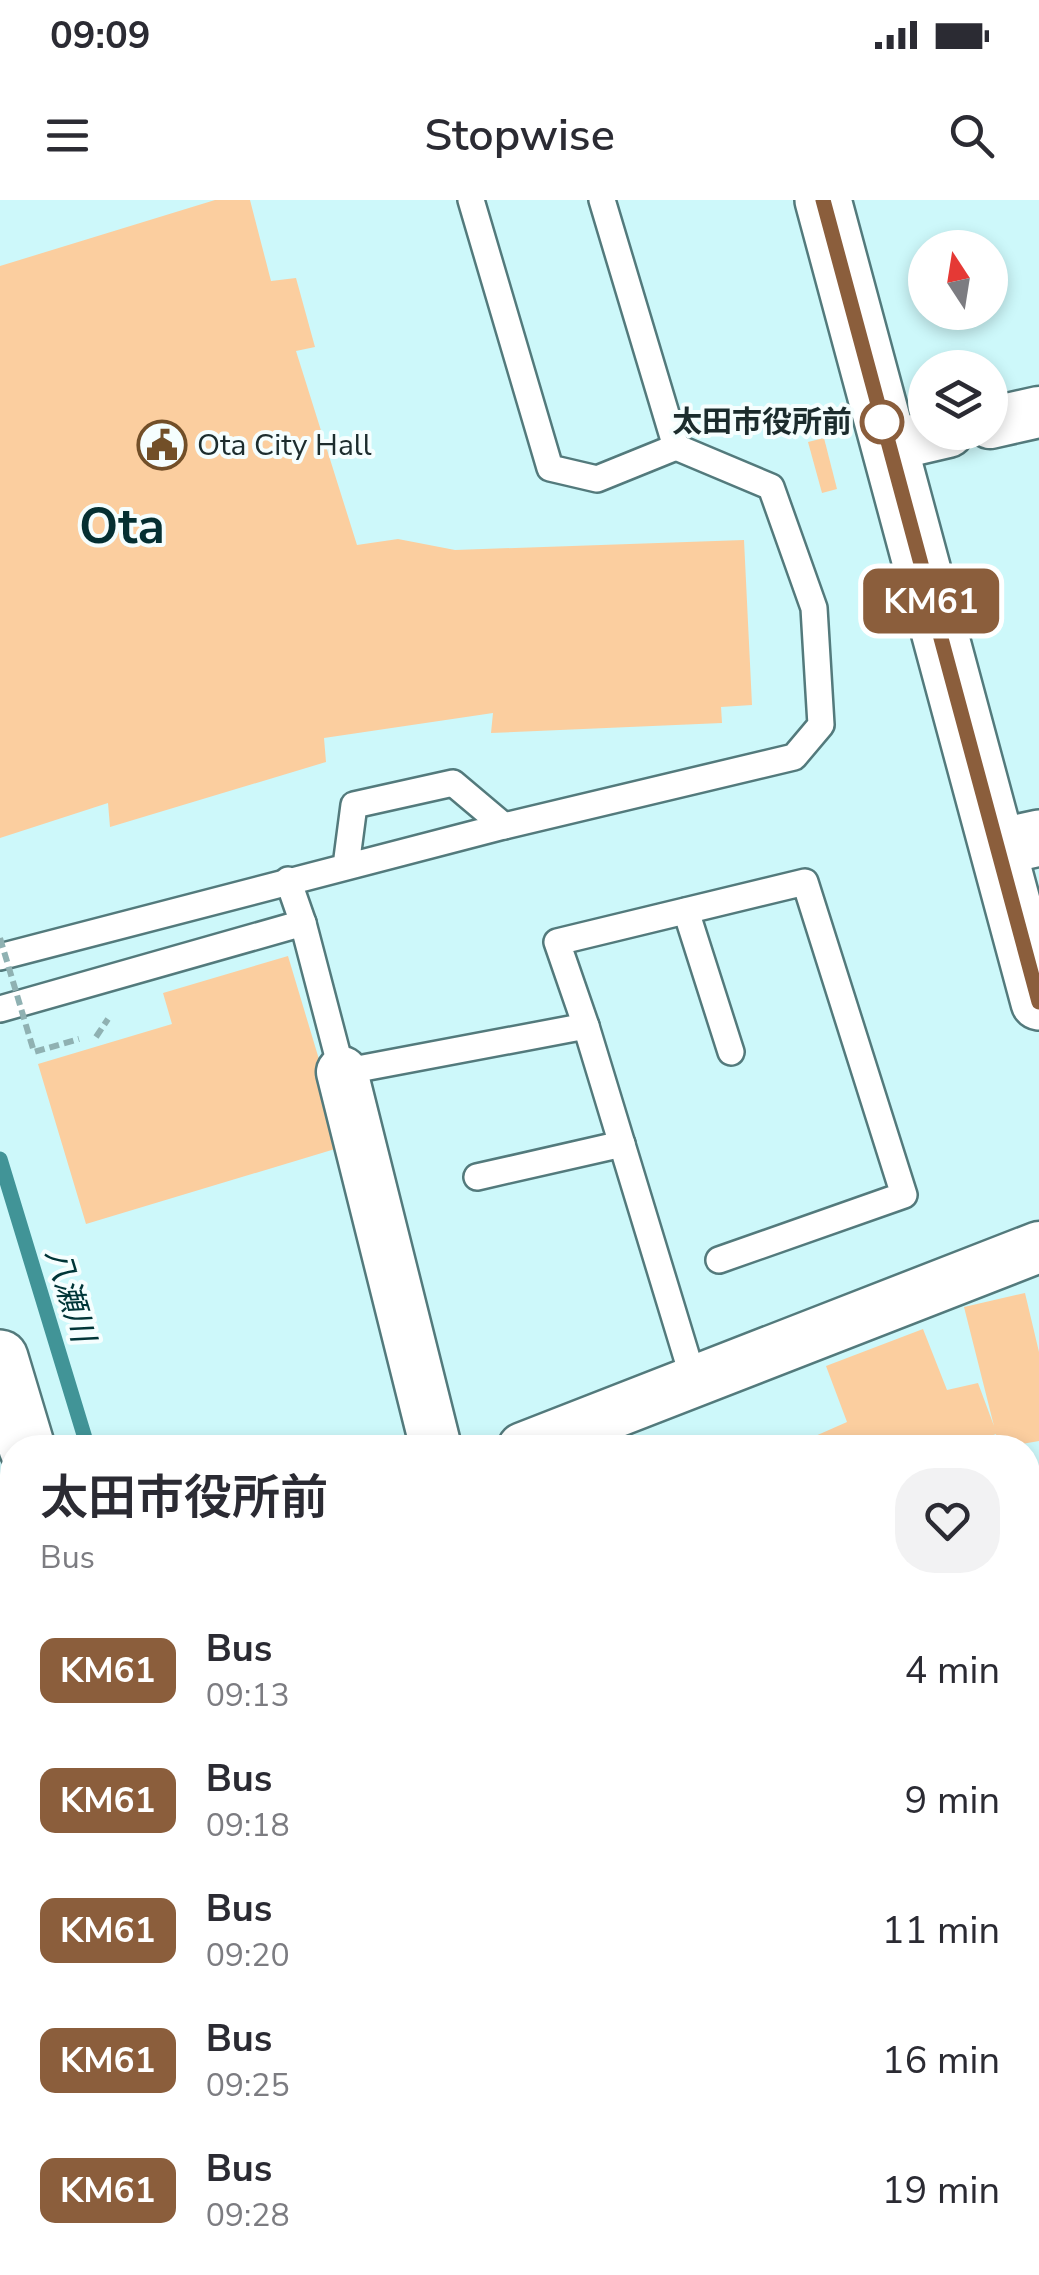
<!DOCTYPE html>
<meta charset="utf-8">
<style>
body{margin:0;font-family:"Nunito Sans","Noto Sans JP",sans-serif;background:#f2f2f3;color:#2b2b33;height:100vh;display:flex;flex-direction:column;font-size:38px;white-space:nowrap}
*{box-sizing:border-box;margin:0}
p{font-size:32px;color:#7c7c81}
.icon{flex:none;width:55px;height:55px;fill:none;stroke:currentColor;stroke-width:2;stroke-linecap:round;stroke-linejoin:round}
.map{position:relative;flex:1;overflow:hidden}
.sheet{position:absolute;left:0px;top:1235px;width:1040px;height:840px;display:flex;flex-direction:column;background:#fff;border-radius:40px 40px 0 0;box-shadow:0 5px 15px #0003}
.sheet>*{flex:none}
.badge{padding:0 20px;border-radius:15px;font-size:35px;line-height:65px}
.needle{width:65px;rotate:348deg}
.fabs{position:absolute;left:908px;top:30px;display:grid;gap:20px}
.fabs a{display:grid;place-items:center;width:100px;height:100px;border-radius:50%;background:#fff;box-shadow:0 5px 15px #0003;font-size:50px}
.map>.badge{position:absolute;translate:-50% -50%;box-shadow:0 0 0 5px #fff}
.round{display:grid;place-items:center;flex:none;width:105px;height:105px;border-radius:40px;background:#f2f2f3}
.summary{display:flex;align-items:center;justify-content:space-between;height:170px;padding:0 40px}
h1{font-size:48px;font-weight:600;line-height:75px}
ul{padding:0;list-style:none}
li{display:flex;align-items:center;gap:30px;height:130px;padding:0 40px}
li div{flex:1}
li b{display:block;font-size:38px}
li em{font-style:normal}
li .badge{min-width:110px;font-weight:700;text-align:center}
.status{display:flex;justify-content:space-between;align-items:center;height:70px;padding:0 50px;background:#fff;direction:ltr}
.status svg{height:28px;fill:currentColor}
header{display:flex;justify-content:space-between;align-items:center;height:130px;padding:0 40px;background:#fff;font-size:45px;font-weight:600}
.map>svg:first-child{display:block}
</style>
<div class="status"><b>09:09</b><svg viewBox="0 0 49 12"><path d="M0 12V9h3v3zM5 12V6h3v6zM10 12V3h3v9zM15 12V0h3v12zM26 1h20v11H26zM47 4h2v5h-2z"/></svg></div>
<header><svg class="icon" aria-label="menu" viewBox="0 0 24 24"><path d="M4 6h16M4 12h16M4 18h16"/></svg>Stopwise<svg class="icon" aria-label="search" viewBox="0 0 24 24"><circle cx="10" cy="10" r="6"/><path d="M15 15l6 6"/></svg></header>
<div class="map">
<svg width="1039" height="2075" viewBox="0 0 1039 2075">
<rect width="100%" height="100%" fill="#cdf8fa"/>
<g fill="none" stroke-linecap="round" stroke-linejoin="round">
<path stroke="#419497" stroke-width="15" d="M0 959 88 1248"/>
</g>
<g fill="#fbce9f">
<path d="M215 0H250L271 81 296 78 315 147 296 151 357 345 398 339 455 350 744 340 752 505 721 507 722 523 491 533 493 513 324 538 326 562 110 627 108 603 0 638V66Z"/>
<path d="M824 238 837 289 822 293 808 242Z"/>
<path d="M288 756 345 946 86 1024 38 864 172 824 163 793Z"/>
<path d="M1025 1093 1039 1152V1241L998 1248 996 1234 959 1248H807L804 1241 847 1222 826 1166 923 1129 947 1190 978 1183 994 1226 964 1107Z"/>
<path d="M0 1573 12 1626V1690L0 1693Z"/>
<path d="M12 1759V1824H11L0 1783V1762Z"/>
<path d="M12 1910V1998L0 2001V1913Z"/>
<path d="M1039 2005V2075H767L765 2065 775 2062H1028V2007Z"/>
</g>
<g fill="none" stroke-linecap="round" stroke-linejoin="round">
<g stroke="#537a7c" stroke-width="30">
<g id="service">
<path d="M471 0 550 268 597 279 676 247"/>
<path d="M504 626 794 557 821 525 814 408 771 287 676 247 602 0"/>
<path d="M288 680 303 723 342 872 586 826 694 1181"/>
<path d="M686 711 731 852"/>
<path d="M0 757 504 626 453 583 354 605 346 666"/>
<path d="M0 809 303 723"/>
<path d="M586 826 557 742 805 682 904 995 719 1060"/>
<path d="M477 977 622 944"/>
<path d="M381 2062 386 2075"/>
</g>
</g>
<g stroke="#537a7c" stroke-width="55">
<g id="minor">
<path d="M990 223 1039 212"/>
<path d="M888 246 948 232"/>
<path d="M342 872 436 1248"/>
<path d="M523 1248 1039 1047"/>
<path d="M0 1720 12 1717"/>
</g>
</g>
<g stroke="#537a7c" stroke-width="60">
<g id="tertiary">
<path d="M998 647 1039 638"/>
<path d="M0 1158 27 1248"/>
<path d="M1028 1908 1039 1906"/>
<path d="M189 2075 249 2062"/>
</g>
</g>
<g stroke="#537a7c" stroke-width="60">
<path id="trunk" d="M823 0 1039 802"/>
</g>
<path stroke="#8fb1b2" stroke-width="6" stroke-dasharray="10 5" stroke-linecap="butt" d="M96 837 108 819"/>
<use href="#service" stroke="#fff" stroke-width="25"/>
<use href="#minor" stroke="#fff" stroke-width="50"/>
<use href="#tertiary" stroke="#fff" stroke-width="55"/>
<use href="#trunk" stroke="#fff" stroke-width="55"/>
<path stroke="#8fb1b2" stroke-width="6" stroke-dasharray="10 5" stroke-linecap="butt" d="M0 738 34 852 79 839"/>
</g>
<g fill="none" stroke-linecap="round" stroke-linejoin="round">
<g stroke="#fff" stroke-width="22">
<path id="line" d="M823 0 1039 802"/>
</g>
<use href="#line" stroke="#8b5e3c" stroke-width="15"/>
</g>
<defs>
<g id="civic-ring" transform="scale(2.5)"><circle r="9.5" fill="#f5fefe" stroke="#724f28" stroke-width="1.5"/><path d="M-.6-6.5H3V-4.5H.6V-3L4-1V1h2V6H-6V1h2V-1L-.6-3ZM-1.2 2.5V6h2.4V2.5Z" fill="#724f28"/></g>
</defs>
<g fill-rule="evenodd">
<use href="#civic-ring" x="162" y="245"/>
</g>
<circle fill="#fff" stroke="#8b5e3c" stroke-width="5" cx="882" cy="222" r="20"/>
<g text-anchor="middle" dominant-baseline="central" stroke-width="8" stroke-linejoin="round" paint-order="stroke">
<g font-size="30" font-weight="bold" fill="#1c2c2d" stroke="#f5fefe" text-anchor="end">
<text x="852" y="222">太田市役所前</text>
</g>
<g font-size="30" fill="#1c2c2d" stroke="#f5fefe" text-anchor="start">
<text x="197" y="245">Ota City Hall</text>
</g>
<g font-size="32" font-style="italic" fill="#003537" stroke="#f5fefe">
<text transform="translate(70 1095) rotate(73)">八瀬川</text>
</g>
<g font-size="50" font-weight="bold" fill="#052f31" stroke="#f5fefe">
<text x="122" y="326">Ota</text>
</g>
</g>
</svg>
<div class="fabs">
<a><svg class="needle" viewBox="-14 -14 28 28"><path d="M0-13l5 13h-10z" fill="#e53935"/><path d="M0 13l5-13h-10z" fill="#7c7c81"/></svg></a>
<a><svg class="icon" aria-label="layers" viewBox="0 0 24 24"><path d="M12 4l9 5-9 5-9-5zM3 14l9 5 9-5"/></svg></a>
</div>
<b class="badge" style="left:931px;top:401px;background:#8b5e3c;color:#fff">KM61</b>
<section class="sheet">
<div class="summary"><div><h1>太田市役所前</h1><p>Bus</p></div><a class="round"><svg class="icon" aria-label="heart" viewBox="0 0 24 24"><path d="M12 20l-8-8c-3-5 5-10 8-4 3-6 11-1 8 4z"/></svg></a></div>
<ul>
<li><span class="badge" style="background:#8b5e3c;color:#fff">KM61</span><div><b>Bus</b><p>09:13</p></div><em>4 min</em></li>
<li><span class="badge" style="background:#8b5e3c;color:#fff">KM61</span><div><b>Bus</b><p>09:18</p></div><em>9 min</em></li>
<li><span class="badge" style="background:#8b5e3c;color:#fff">KM61</span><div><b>Bus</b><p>09:20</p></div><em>11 min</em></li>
<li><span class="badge" style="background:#8b5e3c;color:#fff">KM61</span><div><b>Bus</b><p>09:25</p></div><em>16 min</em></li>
<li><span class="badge" style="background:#8b5e3c;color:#fff">KM61</span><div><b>Bus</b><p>09:28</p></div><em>19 min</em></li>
</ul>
</section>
</div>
